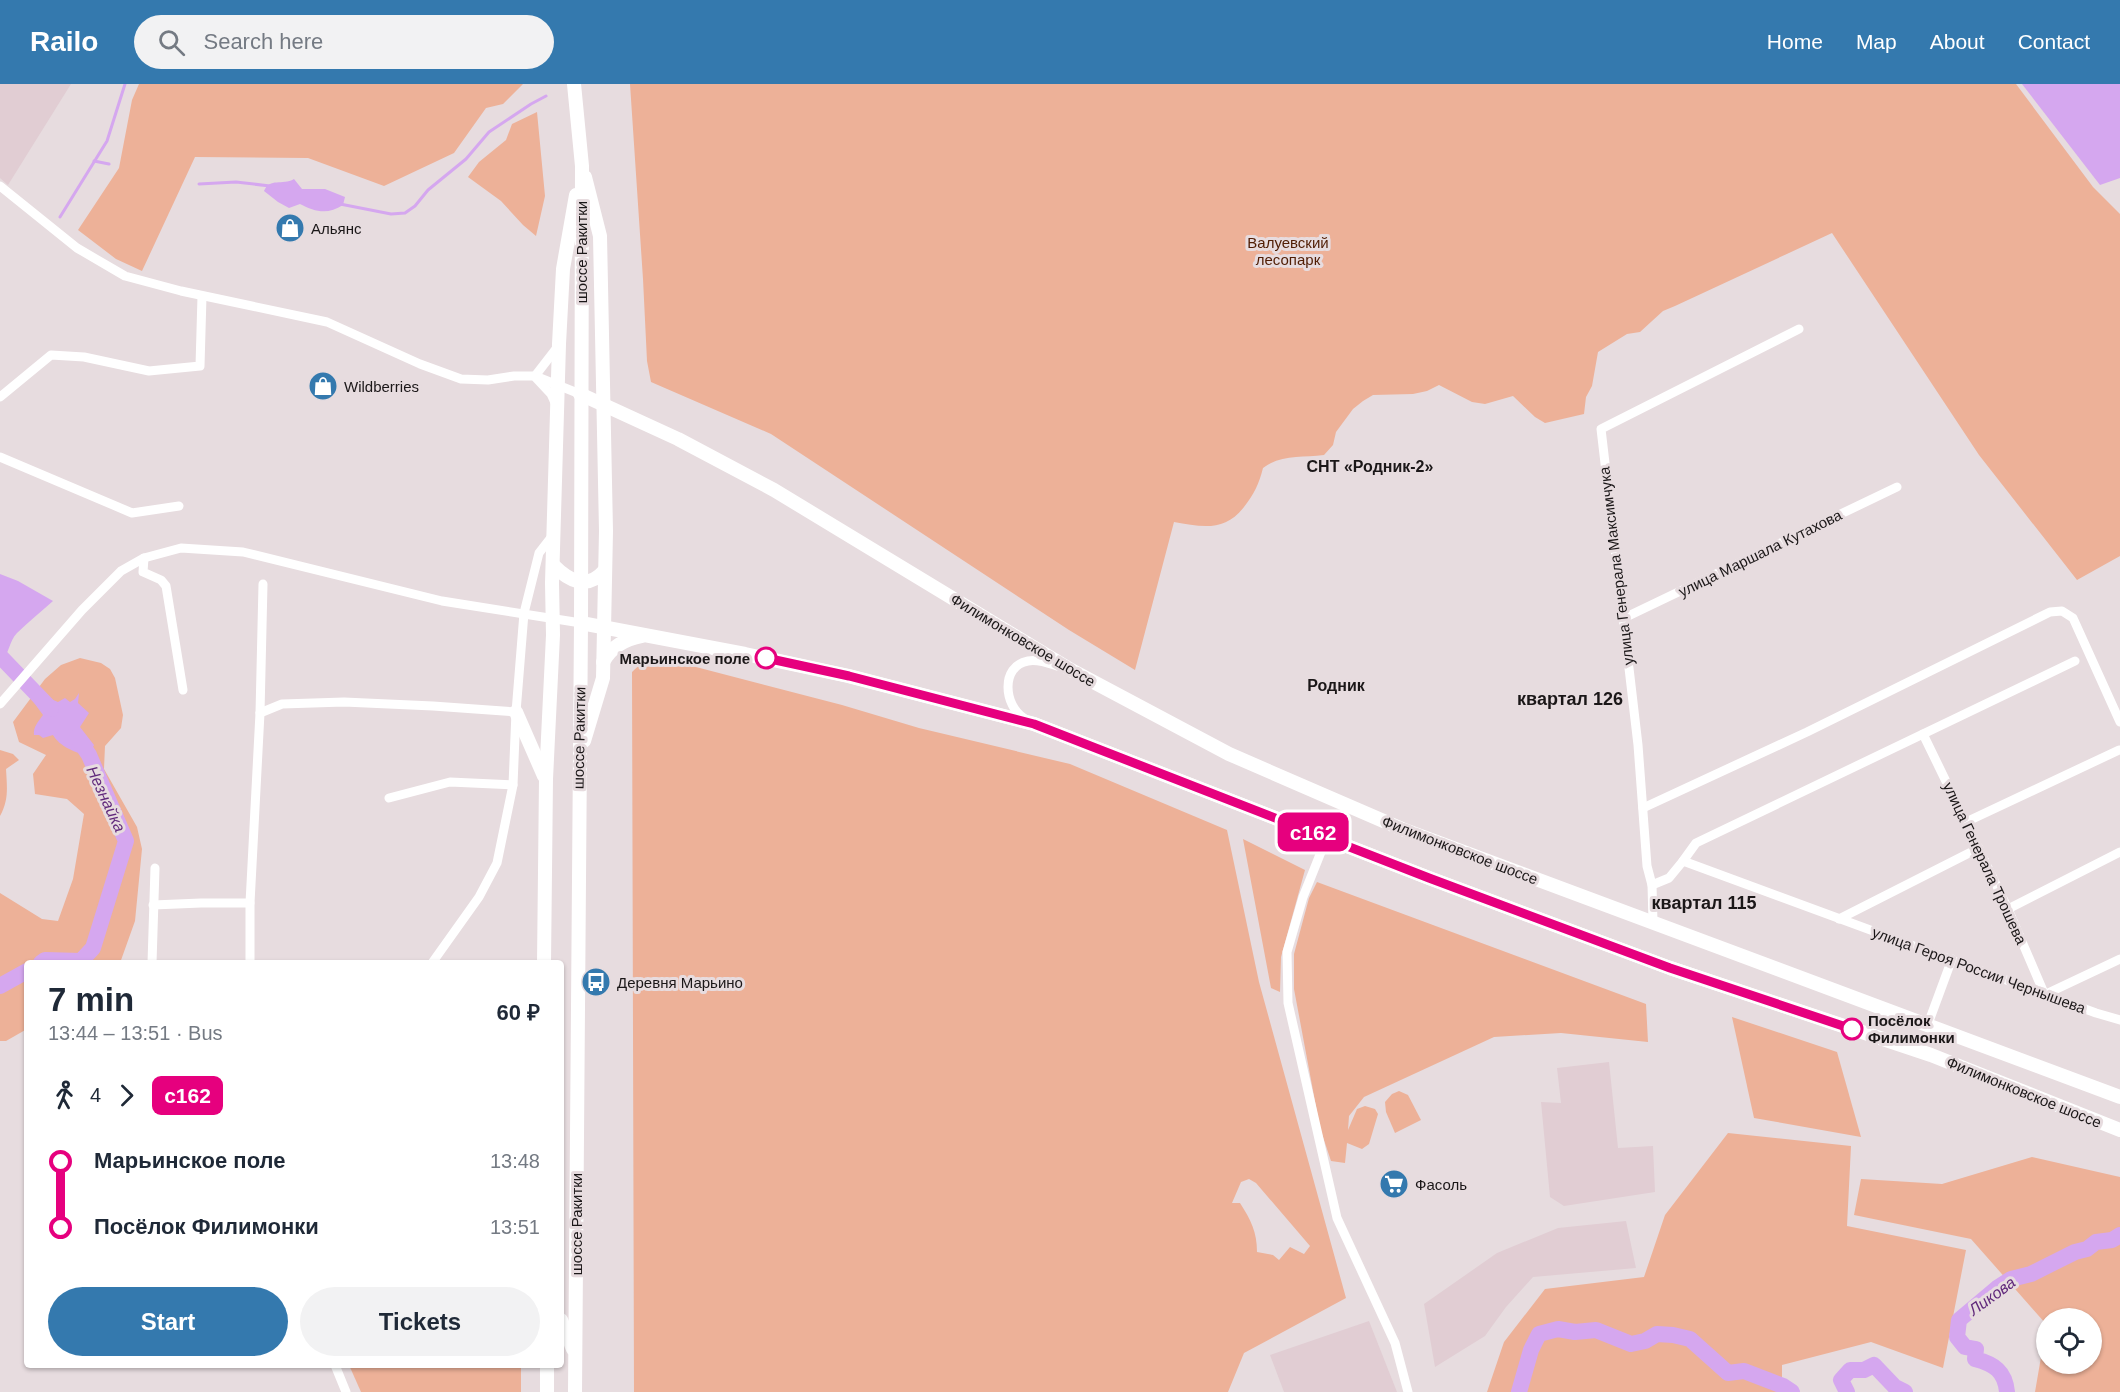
<!DOCTYPE html>
<meta charset="utf-8">
<style>
body{margin:0;font-family:Helvetica,sans-serif;background:#f2f2f3;color:#1f2937;height:100vh;display:flex;flex-direction:column;font-size:22px;white-space:nowrap}
*{box-sizing:border-box;margin:0}
p{font-size:20px;color:#747a83}
.icon{flex:none;width:33px;height:33px;fill:none;stroke:currentColor;stroke-width:2;stroke-linecap:round;stroke-linejoin:round}
.map{position:relative;flex:1;overflow:hidden}
.sheet{position:absolute;left:24px;top:876px;width:540px;height:408px;display:flex;flex-direction:column;background:#fff;border-radius:6px;box-shadow:0 2px 4px #0004}
.sheet>*{flex:none}
.badge{padding:0 12px;border-radius:9px;font-size:21px;line-height:39px}
.tools{position:absolute;left:2036px;top:1224px;display:grid;gap:12px}
.tools a{display:grid;place-items:center;width:66px;height:66px;border-radius:50%;background:#fff;box-shadow:0 2px 4px #0004;font-size:30px}
.map>.badge{position:absolute;translate:-50% -50%;box-shadow:0 0 0 3px #fff}
.legs{display:flex;align-items:center;gap:9px;height:66px;padding:0 24px;font-size:20px}
.legs p{margin-inline-start:auto}
.head{display:flex;align-items:center;justify-content:space-between;height:102px;padding:0 24px}
h1{font-size:33px;font-weight:700;line-height:45px}
.primary-button{display:flex;gap:12px;margin-top:auto;padding:12px 24px}
.primary-button a{flex:1;height:69px;border-radius:36px;background:#3479ae;color:#fff;font-size:24px;font-weight:700;line-height:69px;text-align:center}
.primary-button a+a{background:#f2f2f3;color:#1f2937}
ul{padding:0 24px;list-style:none}
li{display:flex;align-items:center;gap:21px;height:66px;font-size:22px}
li i{display:grid;place-items:center;width:9px;height:100%;margin:0 8px;background:currentColor}
li i::after{content:'';width:15px;height:15px;margin:-8px;border:4px solid;border-radius:50%;background:#fff}
li p{margin-inline-start:auto}
li:first-child i{background:linear-gradient(#0000 50%,currentColor 0)}
li:last-child i{background:linear-gradient(currentColor 50%,#0000 0)}
header{display:flex;align-items:center;gap:36px;box-sizing:border-box;height:84px;padding:0 30px;background:#3479ae;color:#fff}
header strong{font-size:28px}
nav{display:flex;gap:33px;margin-inline-start:auto;font-size:21px}
.search{width:420px;height:54px;background:#f2f2f3;display:flex;align-items:center;gap:15px;box-sizing:border-box;padding:0 21px;border-radius:33px;color:#747a83;font-size:22px}
.map>svg:first-child{display:block}
</style>
<header>
<strong>Railo</strong>
<div class="search"><svg class="icon" aria-label="search" viewBox="0 0 24 24"><circle cx="10" cy="10" r="6"/><path d="M15 15l6 6"/></svg>Search here</div>
<nav><a>Home</a><a>Map</a><a>About</a><a>Contact</a></nav>
</header>
<div class="map">
<svg width="2120" height="1308" viewBox="0 0 2120 1308">
<rect width="100%" height="100%" fill="#e7dcdf"/>
<g fill="#e1cdd3">
<path d="M0 0H71L8 101 0 94Z"/>
<path d="M1609 978 1618 1064 1653 1062 1655 1108 1564 1122 1550 1113 1541 1018 1561 1019 1557 984Z"/>
<path d="M1626 1137 1636 1184 1533 1193 1506 1223 1485 1252 1435 1283 1424 1220 1497 1169 1558 1144Z"/>
<path d="M1369 1237 1397 1308H1284L1270 1271Z"/>
</g>
<g fill="#edb198" fill-rule="evenodd">
<path d="M139 0H523L503 20 486 24 454 69 384 102 308 74 195 73 142 187 116 175 78 146 119 84 132 16Z"/>
<path d="M630 0H2016L2093 103 2120 130V472L2077 496 1979 371 1832 149 1675 222 1663 227 1640 248 1627 250 1598 268 1592 302 1586 313 1584 330 1545 339 1535 333 1513 312 1485 320 1472 318 1439 301 1427 307 1413 310 1373 311 1363 317 1353 325 1336 348 1333 361 1324 371C1302 374 1281 370 1263 384 1259 400 1254 410 1244 423 1225 448 1202 443 1174 438L1135 586 1069 546 771 350 651 298 647 277 643 195Z"/>
<path d="M537 28 545 112 536 152 523 141 501 117 468 93 479 78 506 56 512 40Z"/>
<path d="M650 571 842 621 919 644 1070 680 1227 746 1259 898 1346 1214 1244 1269 1228 1308H634L632 588ZM1249 1095 1256 1099 1310 1162 1304 1170 1290 1163 1279 1176 1273 1171 1257 1168C1257 1148 1251 1136 1240 1119H1232L1241 1098Z"/>
<path d="M80 574 101 579 110 585 115 594 123 631 121 644 105 662 104 685 137 743 142 765 135 837 120 879H27V945L6 957H0V809L42 835 58 837 73 795 84 730 67 715 35 710 33 690 46 671 19 658 13 638 45 595 61 581Z"/>
<path d="M0 666 13 670 19 676 6 685C7 703 9 716 0 732Z"/>
<path d="M1243 755 1305 786 1281 873 1280 908 1271 904Z"/>
<path d="M1317 798 1646 920 1648 958 1561 949 1494 953 1364 1013 1349 1032 1348 1046 1357 1025 1365 1022 1375 1025 1378 1030 1369 1060 1362 1065 1347 1059 1345 1079 1331 1077 1320 1044 1294 905V870L1309 814Z"/>
<path d="M1732 933 1837 968 1861 1053 1754 1034Z"/>
<path d="M1399 1007 1408 1011 1421 1036 1395 1049 1386 1028 1385 1018 1392 1010Z"/>
<path d="M1728 1049 1851 1062 1847 1142 1966 1166 1943 1284 1871 1258 1782 1281V1308H1487L1504 1258 1545 1205 1644 1193 1665 1131Z"/>
<path d="M2032 1073 2120 1093V1308H2035L2046 1244V1280H2091V1234H2046V1240L1971 1155 1854 1131 1861 1095 1942 1100Z"/>
<path d="M349 1281H521V1308H361Z"/>
</g>
<g fill="#d5a7ef">
<path d="M2022 0H2120V94L2100 101Z"/>
<path d="M294 95 302 105H325L345 113 343 121C328 131 315 128 300 120L289 124 278 118 264 107C270 93 282 102 294 95Z"/>
<path d="M0 490 18 497 53 517C41 528 28 538 17 549 9 557 9 572 0 578Z"/>
<path d="M37 609 58 618 65 614 70 618 75 615 79 609 78 619 89 629 80 643 94 661 89 671C77 670 59 662 53 651L43 654 39 651H34C33 643 38 638 43 631L32 616Z"/>
</g>
<g fill="none" stroke-linecap="round" stroke-linejoin="round">
<g stroke="#d5a7ef" stroke-width="3">
<path d="M94 77 109 80"/>
<path d="M199 100 236 98 270 102"/>
<path d="M340 120 391 130 405 129 415 122 428 106 466 75 489 48 531 20 546 12"/>
<path d="M60 133 107 57 125 0"/>
</g>
<g stroke="#d5a7ef" stroke-width="16">
<path d="M0 572 51 625"/>
<path d="M41 879 45 876 81 877 93 864 126 757 89 671 77 653"/>
<path d="M0 902 27 887"/>
<path d="M1519 1308 1531 1266 1539 1250 1558 1245 1575 1248 1596 1246 1631 1260 1645 1257 1657 1250 1673 1251 1690 1255 1728 1289 1744 1287 1783 1302 1792 1308"/>
<path d="M1847 1308 1841 1296 1850 1286H1864L1874 1281 1895 1303 1905 1308"/>
<path d="M2007 1308C2005 1287 1994 1280 1975 1275L1976 1265 1965 1263 1957 1253 1959 1236 1997 1204 2011 1195 2031 1190 2075 1168 2087 1165 2096 1158 2112 1156 2120 1151"/>
</g>
<g stroke="#fff" stroke-width="9">
<path d="M0 102 77 164 125 192 181 207 327 238 420 280 461 295 488 296 514 292H535L580 310"/>
<path d="M535 292 559 261"/>
<path d="M536 294 551 310 556 321"/>
<path d="M0 313 51 271 84 273 149 287 200 282 202 212"/>
<path d="M0 373 132 429 179 422"/>
<path d="M144 474 143 488 161 496 166 502 183 606"/>
<path d="M1622 535 1897 403"/>
<path d="M0 620 82 526 121 487 144 474 181 464 243 468 442 517 581 539"/>
<path d="M260 629 282 620 344 618 433 622 516 628"/>
<path d="M1024 634C1004 622 1000 582 1028 577 1038 575 1048 579 1057 582"/>
<path d="M1923 650 2008 825 2044 909"/>
<path d="M389 714 450 698 513 701"/>
<path d="M1643 724 1807 648 2050 528 2062 527 2073 534 2120 638"/>
<path d="M1966 738 2119 666"/>
<path d="M1327 753 1303 813 1287 868 1288 919 1337 1134 1395 1259 1408 1308"/>
<path d="M1683 777 1696 759 2075 577"/>
<path d="M1652 801 1669 794 1683 777 2096 929 2120 936"/>
<path d="M153 821 201 819H250"/>
<path d="M2008 825 2120 768"/>
<path d="M1839 835 1979 764"/>
<path d="M1653 838 1652 801 1647 782 1638 661 1601 345 1799 245"/>
<path d="M152 879 155 784"/>
<path d="M250 879V819L260 629 263 500"/>
<path d="M432 879 479 813 497 779 513 701 516 628 524 529 539 469 553 451"/>
<path d="M2046 910 2120 875"/>
<path d="M1928 940 1952 875"/>
<path d="M335 1281 346 1308"/>
</g>
<g stroke="#fff" stroke-width="14">
<path d="M574 0 582 82 581 539 575 1308"/>
<path d="M580 310 678 355 774 406 1071 586 1229 670 1402 745 2120 1013"/>
<path d="M553 481C569 497 587 507 605 486"/>
<path d="M581 539 745 570 848 592 1034 640 1429 794 1670 884 1931 971 2120 1046"/>
<path d="M603 578C612 562 624 556 642 552"/>
<path d="M516 628 544 692"/>
<path d="M584 657 603 594 606 447 600 152 585 93"/>
<path d="M544 879 546 695 553 551 552 499 559 260 563 185 576 111"/>
<path d="M561 1236 573 1265"/>
<path d="M547 1281V1308"/>
</g>
</g>
<g fill="none" stroke-linecap="round" stroke-linejoin="round">
<g stroke="#fff" stroke-width="14">
<path id="line-1" d="M766 574 849 592 1034 640 1429 794 1670 884 1852 945"/>
</g>
<use href="#line-1" stroke="#e6007e" stroke-width="9"/>
</g>
<defs>
<g id="shop-disc" transform="scale(1.5)"><circle r="9.5" fill="#3479ae" stroke="#e7dcdf"/><path d="M-5-2.5h2.3a2.7 3.5 0 0 1 5.4 0H5L5.5 6h-11ZM-1.5-2.5h3a1.5 2.3 0 0 0-3 0Z" fill="#fff"/></g>
<g id="bus-disc" transform="scale(1.5)"><circle r="9.5" fill="#3479ae" stroke="#e7dcdf"/><path d="M-5-6H5V4H4V6H2V4H-2V6H-4V4H-5ZM-3.5-4V0h7V-4ZM-3.5 1.2v1.5H-2V1.2ZM2 1.2v1.5H3.5V1.2Z" fill="#fff"/></g>
<g id="supermarket-disc" transform="scale(1.5)"><circle r="9.5" fill="#3479ae" stroke="#e7dcdf"/><path d="M-6-5.5h2.5l.6 2H6L4.5 2H-2.5L-4.4-4H-6ZM-1.5 3.2a1.3 1.3 0 1 0 .1 0ZM3 3.2a1.3 1.3 0 1 0 .1 0Z" fill="#fff"/></g>
</defs>
<g fill-rule="evenodd">
<use href="#shop-disc" x="290" y="144"/>
<use href="#shop-disc" x="323" y="302"/>
<use href="#bus-disc" x="596" y="898"/>
<use href="#supermarket-disc" x="1394" y="1100"/>
</g>
<g fill="#fff" stroke="#e6007e" stroke-width="3">
<circle cx="766" cy="574" r="10"/>
<circle cx="1852" cy="945" r="10"/>
</g>
<g text-anchor="middle" dominant-baseline="central" stroke-width="6" stroke-linejoin="round" paint-order="stroke">
<g font-size="15" fill="#1b1718" stroke="#e7dcdf" text-anchor="start">
<text x="311" y="144">Альянс</text>
<text x="344" y="302">Wildberries</text>
<text x="617" y="898">Деревня Марьино</text>
<text x="1415" y="1100">Фасоль</text>
</g>
<g font-size="15" fill="#501d04" stroke="#e7dcdf">
<text x="1288" y="158">Валуевский<tspan x="1288" dy="17">лесопарк</tspan></text>
</g>
<g font-size="15" fill="#1b1718" stroke="#e7dcdf">
<text transform="translate(581 168) rotate(-90)">шоссе Ракитки</text>
<text transform="translate(1760 469) rotate(-26)">улица Маршала Кутахова</text>
<text transform="translate(1616 482) rotate(-97)">улица Генерала Максимчука</text>
<text transform="translate(1023 556) rotate(31)">Филимонковское шоссе</text>
<text transform="translate(579 654) rotate(-89)">шоссе Ракитки</text>
<text transform="translate(1460 766) rotate(21)">Филимонковское шоссе</text>
<text transform="translate(1985 779) rotate(65)">улица Генерала Трошева</text>
<text transform="translate(1979 886) rotate(20)">улица Героя России Чернышева</text>
<text transform="translate(2024 1008) rotate(22)">Филимонковское шоссе</text>
<text transform="translate(576 1140) rotate(-90)">шоссе Ракитки</text>
</g>
<g font-size="15" font-weight="bold" fill="#1b1718" stroke="#e7dcdf" text-anchor="end">
<text x="750" y="574">Марьинское поле</text>
<text x="1868" y="936" text-anchor="start">Посёлок<tspan x="1868" dy="17">Филимонки</tspan></text>
</g>
<g font-size="16" font-weight="bold" fill="#1b1718" stroke="#e7dcdf">
<text x="1370" y="382">СНТ «Родник-2»</text>
<text x="1336" y="601">Родник</text>
</g>
<g font-size="16" font-style="italic" fill="#60287b" stroke="#e7dcdf">
<text transform="translate(106 715) rotate(65)">Незнайка</text>
<text transform="translate(1992 1212) rotate(-36)">Ликова</text>
</g>
<g font-size="18" font-weight="bold" fill="#1b1718" stroke="#e7dcdf">
<text x="1570" y="615">квартал 126</text>
<text x="1704" y="819">квартал 115</text>
</g>
</g>
</svg>
<div class="tools">
<a><svg class="icon" aria-label="locate" viewBox="0 0 24 24"><circle cx="12" cy="12" r="6"/><path d="M12 2v4M12 18v4M2 12h4M18 12h4"/></svg></a>
</div>
<b class="badge" style="left:1313px;top:748px;background:#e6007e;color:#fff">с162</b>
<section class="sheet">
<div class="head"><div><h1>7 min</h1><p>13:44 – 13:51 · Bus</p></div><b>60 ₽</b></div>
<div class="legs"><svg class="icon" aria-label="walk" viewBox="0 0 24 24"><circle cx="13" cy="4" r="2"/><path d="M13 8l-2 6 4 7M11 14l-3 7M7 12l3-4h3l4 4"/></svg>4<svg class="icon" aria-label="forward" viewBox="0 0 24 24"><path d="M9 5l7 7-7 7"/></svg><b class="badge" style="background:#e6007e;color:#fff">с162</b></div>
<ul>
<li><i style="color:#e6007e"></i><b>Марьинское поле</b><p>13:48</p></li>
<li><i style="color:#e6007e"></i><b>Посёлок Филимонки</b><p>13:51</p></li>
</ul>
<div class="primary-button"><a>Start</a><a>Tickets</a></div>
</section>
</div>
